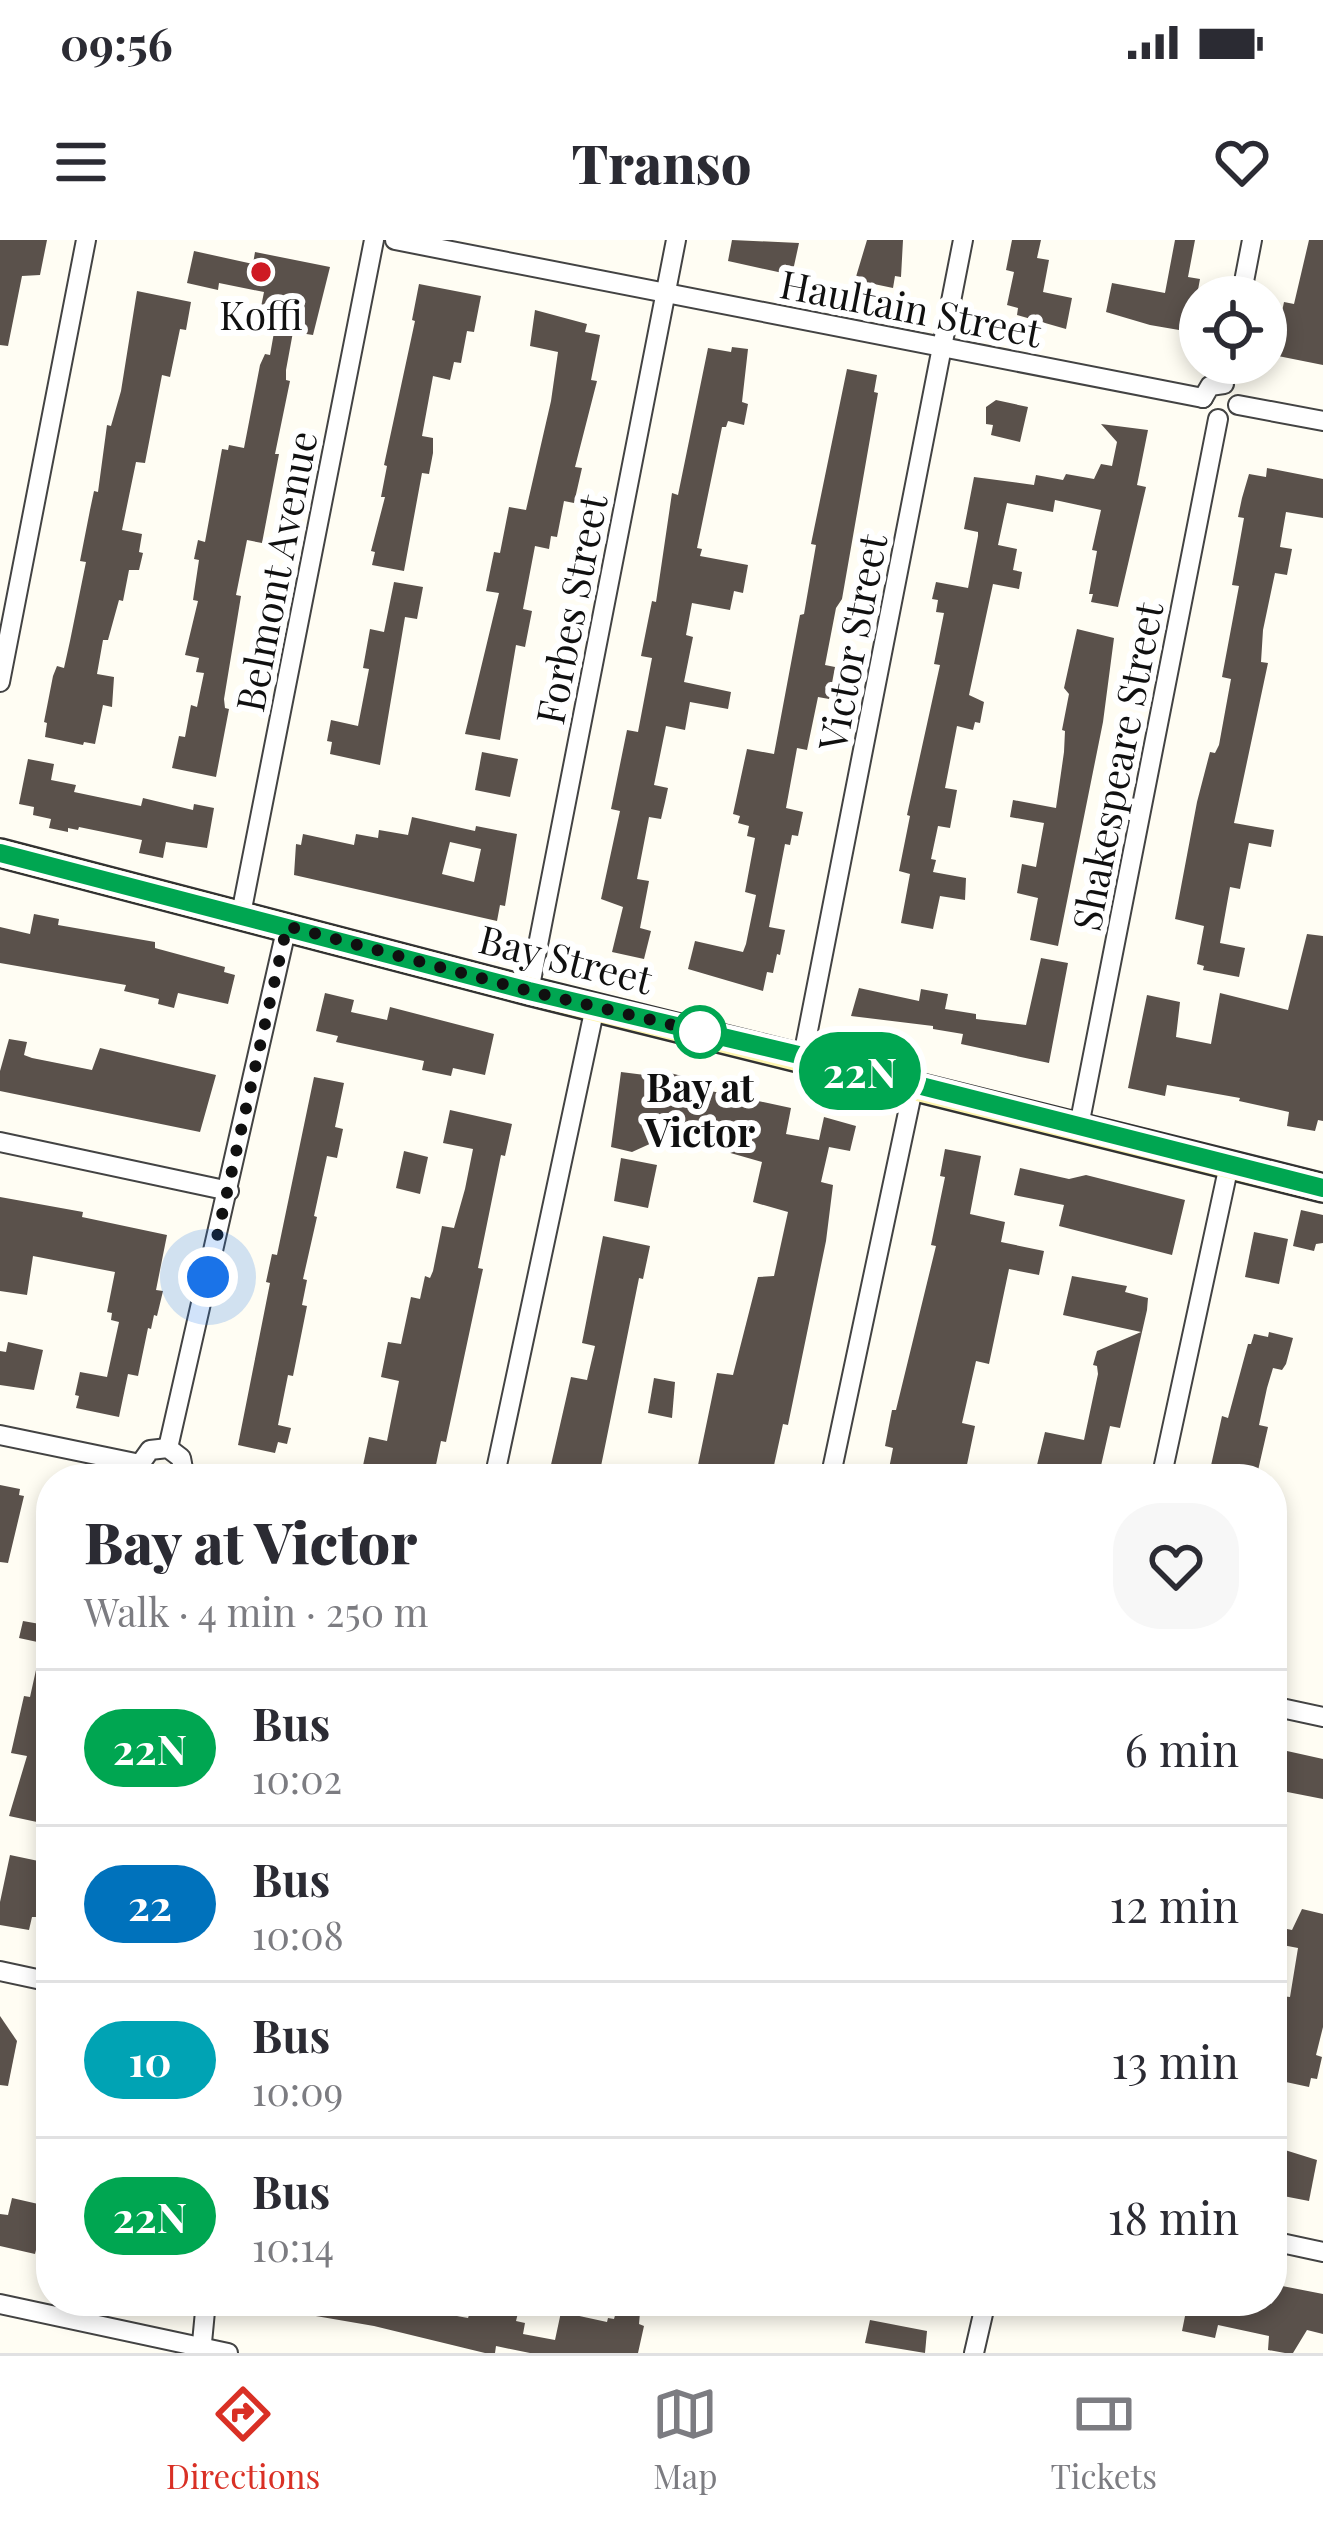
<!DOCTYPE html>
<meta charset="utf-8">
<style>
body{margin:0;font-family:"Playfair Display",serif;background:#f7f7f7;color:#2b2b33;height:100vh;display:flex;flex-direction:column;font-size:45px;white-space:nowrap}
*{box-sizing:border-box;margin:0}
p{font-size:39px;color:#7c7c81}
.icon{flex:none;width:66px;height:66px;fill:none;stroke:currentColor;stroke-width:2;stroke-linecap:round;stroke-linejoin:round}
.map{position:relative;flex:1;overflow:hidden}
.details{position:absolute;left:36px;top:1224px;width:1251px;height:852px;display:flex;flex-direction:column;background:#fff;border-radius:48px;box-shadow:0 6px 18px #0003}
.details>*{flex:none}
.badge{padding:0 24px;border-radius:39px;font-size:42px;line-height:78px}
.controls{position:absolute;left:1179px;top:36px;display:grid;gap:24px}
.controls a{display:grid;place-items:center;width:108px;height:108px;border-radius:50%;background:#fff;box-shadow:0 6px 18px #0003;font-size:60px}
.you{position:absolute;width:60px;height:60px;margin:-30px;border:9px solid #fff;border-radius:50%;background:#1a73e8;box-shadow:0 0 0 18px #1a73e833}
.map>.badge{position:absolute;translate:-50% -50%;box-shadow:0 0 0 6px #fff}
.round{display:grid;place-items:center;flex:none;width:126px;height:126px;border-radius:48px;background:#f7f7f7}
.overview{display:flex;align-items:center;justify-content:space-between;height:204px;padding:0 48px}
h1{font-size:57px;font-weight:800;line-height:90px}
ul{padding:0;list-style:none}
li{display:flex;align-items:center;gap:36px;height:156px;padding:0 48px;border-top:3px solid #e1e1e2}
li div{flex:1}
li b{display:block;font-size:45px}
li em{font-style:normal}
li .badge{min-width:132px;font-weight:700;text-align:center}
.status{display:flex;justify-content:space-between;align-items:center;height:84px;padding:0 60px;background:#fff;direction:ltr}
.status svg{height:33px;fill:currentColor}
header{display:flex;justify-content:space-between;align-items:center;height:156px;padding:0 48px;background:#fff;font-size:54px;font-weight:800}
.dock{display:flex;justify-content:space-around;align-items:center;height:168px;border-top:3px solid #e1e1e2;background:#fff;font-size:33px;color:#7c7c81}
.dock a{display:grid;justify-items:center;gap:6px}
.dock .selected{color:#d93025}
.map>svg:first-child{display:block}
</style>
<div class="status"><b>09:56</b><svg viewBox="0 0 49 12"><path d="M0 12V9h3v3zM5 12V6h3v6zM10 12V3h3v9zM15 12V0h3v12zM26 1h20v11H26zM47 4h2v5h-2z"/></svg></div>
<header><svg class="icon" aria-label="menu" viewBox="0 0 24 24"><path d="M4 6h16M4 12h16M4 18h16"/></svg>Transo<svg class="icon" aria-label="heart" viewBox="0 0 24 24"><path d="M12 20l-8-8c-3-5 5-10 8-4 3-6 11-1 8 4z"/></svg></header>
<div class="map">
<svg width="1323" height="2113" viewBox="0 0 1323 2113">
<rect width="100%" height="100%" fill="#fffdf3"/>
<g fill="#5a514b" fill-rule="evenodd">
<path d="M0 0H47L40 35 22 36 8 106 0 105Z"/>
<path d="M732 0 799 3 792 35 728 21Z"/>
<path d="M867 0H903L901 37 895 36 893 48 855 40Z"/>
<path d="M1012 0H1041L1037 18 1049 20 1043 52 1072 58 1066 89 1017 75 1018 68 1007 65 1014 32 1006 30Z"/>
<path d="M1175 0H1195L1188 37 1200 39 1191 88 1180 86 1179 90 1150 85 1106 72 1112 43 1165 53Z"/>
<path d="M1309 0H1323V125L1273 115 1284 62 1294 64Z"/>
<path d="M194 11 253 24 255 12 330 27 313 95 293 92 286 130V140L290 141 275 214H279L262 303 247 300 236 355 241 356 224 459 225 468 229 469 216 537 172 528 179 496 185 497 191 465 197 467 204 433 196 432 199 418 185 415 198 361 193 360 199 320 194 319 198 300 205 302 222 209 228 210 229 205 244 208 260 125 265 114 270 115 276 81 259 77 264 52 219 43 218 50 187 43Z"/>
<path d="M419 44 481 56 474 92 467 91 461 123 454 122 450 140 433 136 422 196 433 198V213L429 234 422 233 404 331 372 325 375 312 371 311 385 257H381L387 226 384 225 415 81 412 80Z"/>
<path d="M137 51 191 62 186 90 180 89 170 137 162 135 145 223 136 222 122 290 142 294 139 312 143 313 139 330H129L123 361 119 360 108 400H103L97 434 114 437 112 467 103 465 95 504 84 502 83 505 45 497 47 483 44 482 53 436 57 426 64 428 70 401 86 322 80 321 90 270 94 251 98 252 107 185 111 186 121 151Z"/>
<path d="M535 70 587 84 585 92 600 95 591 140 597 141 575 227 582 228 574 263 564 261 557 297 551 296 549 309 535 306 523 369 532 371 525 407 516 405 500 500 465 494 499 353 486 351 494 312 500 313 509 267 526 270 551 161 558 112 530 106Z"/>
<path d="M732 107 748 109 742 162 748 164 744 185 728 181 726 187H722L697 308 702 309 700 316 748 325 743 353 734 351 730 370 692 363 686 395 693 397 684 442 731 452 728 469 690 462 685 490 666 486 654 545 668 548 665 562 661 579 649 577 637 639 649 641 640 688 651 691 644 719 612 712 623 667 601 659 620 571 611 569 627 490 638 492 652 418 641 416 652 361 656 362 672 253 678 255 708 108 731 112Z"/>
<path d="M847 129 877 135 874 152 878 153 842 359 836 368 825 425 835 427 829 459 818 457 807 510 797 508 786 568 803 572 798 596 792 595 790 605 785 604 769 687 785 690 780 715 777 714 773 733 767 732 763 751 688 729 695 701 743 712 746 704 756 655 745 652 755 598 747 596 749 586 738 583 740 576 733 574 747 509 774 514 800 375 804 374 816 305 811 304Z"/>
<path d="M996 160 1028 167 1020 202 991 195 993 185 986 184V167Z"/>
<path d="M1101 184 1148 190 1137 245 1146 247 1118 367 1091 362 1093 354H1089L1097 311 1092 310 1101 270 1055 260 1053 272 1007 263 998 305 1017 309 1013 330 1022 332 1019 349 993 344 969 455 984 462 980 483 975 482 973 490 957 486 945 548 957 550 950 588 938 586 931 619 936 620 933 632 966 638 965 660 940 656 933 689 901 683 910 634 899 631 910 576 907 575 940 425 934 424 944 373 936 372 938 360 932 359 936 342 968 348 978 296V292L964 289 974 237 1034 245 1036 235 1063 240 1066 234 1094 239 1101 224 1112 226 1117 202Z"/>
<path d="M1267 228 1323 239V278L1286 272 1280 307 1292 309 1287 335 1275 333 1263 390 1261 422 1268 423 1234 583 1274 590 1271 607 1249 603 1240 649 1230 647 1220 703 1245 708 1239 737 1203 730 1204 726 1197 724 1204 686 1175 679 1197 562 1210 512 1215 513 1219 505 1231 439 1222 437 1239 346 1232 345 1244 278 1238 277 1242 258 1249 234 1266 237Z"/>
<path d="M394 342 423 347 417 379 405 377 380 525 330 514 332 502 327 501 331 480 358 486 369 429 363 428 370 389 384 392Z"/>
<path d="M1077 389 1114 398 1103 482 1058 706 1030 700 1038 658 1017 653 1022 624 1036 627 1044 583 1010 577 1013 560 1056 568 1064 512 1065 491 1062 490 1069 454 1064 448Z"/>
<path d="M482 512 518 519 510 557 475 550Z"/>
<path d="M28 519 54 524 51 540 76 545 74 552 141 566 143 558 193 570 194 564 214 568 207 608 166 602 163 618 139 613 142 600 79 587 78 590 68 588V592L49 588 51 579 33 575 34 567 19 564Z"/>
<path d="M412 577 475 591 476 586 517 594 505 666 500 665 497 681 294 635 296 604 301 605 303 594 354 605 356 594 378 598 379 590 408 595ZM450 602 481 609 474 642 442 634Z"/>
<path d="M34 674 59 679 58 685 155 702V708L225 727 224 732 235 735 228 764 178 753 174 768 158 764 159 759 124 751 126 745 0 723V687L30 694Z"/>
<path d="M1307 694 1323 696V881L1318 880 1315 891 1287 886 1289 872 1239 861 1240 858 1167 845 1165 856 1128 848 1147 755 1180 762 1176 797 1211 804 1220 753 1288 770Z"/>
<path d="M1041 718 1068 723 1049 823 961 804 963 794 933 789V786L851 776 859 748 919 761 921 749 948 754 945 769 976 774V779L1026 785Z"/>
<path d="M325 753 354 760 351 772 387 780 390 767 494 794 485 835 453 828 451 836 422 830 424 821 336 802 338 796 316 791Z"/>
<path d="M9 799 27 802 24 815 32 818 92 830 100 808 216 835 200 892 0 851V831Z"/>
<path d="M662 831 682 836 681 841 692 847 791 868 786 894 819 900 824 877 856 886 850 911 829 907 821 942 833 945 826 1001 788 1185 783 1184 771 1239H721L723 1230 698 1225 717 1133 733 1135 758 1037 774 1036 788 972 753 962 762 922 692 902 696 883 632 912 611 907 621 832 661 837Z"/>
<path d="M314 837 344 843 335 887 343 889 337 918 327 916 314 976 317 977 303 1039 307 1040 302 1065 307 1066 293 1136 288 1135 278 1185 291 1188 287 1204 278 1202 275 1213 238 1205 270 1043 266 1042 272 1014 277 1015Z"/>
<path d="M450 870 512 884 505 916 501 915 478 1028 483 1029 481 1038 446 1202 441 1201 433 1239 361 1235 369 1197 387 1201 399 1141 381 1137 388 1102 401 1104 411 1057 420 1059 425 1036 430 1038 433 1031 442 986 454 988 465 949 473 909 443 903Z"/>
<path d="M945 909 981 916 970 974 1005 982 1001 1002 1044 1011 1039 1035 1009 1029 989 1124 976 1121 962 1183 975 1186 964 1239H887L893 1208 885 1206 892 1170H896L936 1006 931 1005 945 937 940 936Z"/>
<path d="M404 911 428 917 420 954 396 948Z"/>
<path d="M621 918 657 925 648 968 614 961Z"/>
<path d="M1020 928 1069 939 1086 935 1185 960 1172 1015 1059 986 1064 965 1014 955Z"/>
<path d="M0 957 83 972 82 977 167 995 156 1050 163 1051 157 1076 154 1075 151 1089 148 1088 138 1136 128 1134 119 1177 76 1168 79 1156 75 1155 80 1132 107 1137 119 1082 111 1080 112 1073 107 1072 115 1032 33 1016 27 1055 0 1051Z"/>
<path d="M1301 970 1323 975V1003L1316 1004 1314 1011 1293 1006Z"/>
<path d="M1254 992 1288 999 1279 1044 1245 1037Z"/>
<path d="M603 996 650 1006 643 1039 639 1038 599 1236 592 1235V1239L569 1234 561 1239 550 1229 571 1137 587 1140 595 1106 582 1103Z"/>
<path d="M1072 1036 1127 1046 1125 1052 1148 1058 1147 1070 1120 1188 1110 1186 1098 1239 1037 1225 1045 1192 1084 1200 1098 1134 1097 1126 1093 1125 1097 1111 1141 1092 1063 1075Z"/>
<path d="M1269 1092 1293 1098 1286 1124 1282 1130 1273 1128 1267 1148 1259 1185 1268 1187 1256 1239H1208L1222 1176 1228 1178 1248 1104H1251L1254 1094 1268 1097Z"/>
<path d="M8 1102 43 1110 34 1150 0 1145V1111L6 1112Z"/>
<path d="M654 1138 675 1142 672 1178 648 1173Z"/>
<path d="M0 1245 20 1249 19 1255 24 1256 8 1323 0 1322Z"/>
<path d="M23 1381 51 1386V1585L9 1576 27 1516 11 1513 24 1456 30 1457 42 1403 19 1398Z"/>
<path d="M1278 1509 1323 1519V1559L1272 1549Z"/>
<path d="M10 1615 48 1623 36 1677H32L29 1690 0 1685V1662Z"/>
<path d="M1302 1669 1323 1674V1787L1316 1815 1322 1817 1317 1839 1311 1838 1309 1847 1272 1839V1795L1281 1756 1290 1757 1298 1708 1272 1703V1686L1292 1690Z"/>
<path d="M0 1776 17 1801 8 1846 0 1845Z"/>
<path d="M1272 1906 1317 1920 1309 1961 1273 1954Z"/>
<path d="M12 1958 47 1966 35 2014 0 2006V1974L8 1975Z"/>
<path d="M1272 2044 1323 2054V2094L1307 2090 1293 2113H1285L1268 2110 1269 2096 1218 2085 1215 2098 1182 2091 1188 2061H1272Z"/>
<path d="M276 2061 402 2064V2061H438L435 2072 468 2078 474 2061H521L516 2081 525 2083 523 2094 555 2100 561 2072 607 2082 608 2078 614 2079 619 2061H641L639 2084 644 2086 638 2113H530L496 2106 495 2113H485L374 2086 275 2069Z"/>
<path d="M870 2080 927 2091 925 2113 865 2103Z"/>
</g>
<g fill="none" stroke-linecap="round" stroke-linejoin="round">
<g stroke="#434343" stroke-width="22">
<g id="street">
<path d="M395 0 1203 158"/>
<path d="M1241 57 1252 0"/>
<path d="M1203 158 1210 146 1224 144"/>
<path d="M1238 165 1323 181"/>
<path d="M0 442 86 0"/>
<path d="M241 674 374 0"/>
<path d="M529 751 676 0"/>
<path d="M803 816 963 0"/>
<path d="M1079 886 1218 179"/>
<path d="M0 902 229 951"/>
<path d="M0 1195 140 1224"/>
<path d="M168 1208 287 686"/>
<path d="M143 1239 140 1224 150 1210 168 1208 181 1218 184 1234 181 1239"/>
<path d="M494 1239 595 767"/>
<path d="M830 1239 914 844"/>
<path d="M1161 1239 1229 925"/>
<path d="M1272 1466 1323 1477"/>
<path d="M0 1731 51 1742"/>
<path d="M1272 2001 1323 2012"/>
<path d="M0 2064 228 2113"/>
<path d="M201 2113 206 2061"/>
<path d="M974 2113 986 2061"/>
</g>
</g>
<g stroke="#323232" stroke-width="32">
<path id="secondary" d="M0 613 529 751 1323 948"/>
</g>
<use href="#street" stroke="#fff" stroke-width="18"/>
<use href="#secondary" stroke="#fff6ae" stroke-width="27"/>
</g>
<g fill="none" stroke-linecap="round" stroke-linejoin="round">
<g stroke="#fff" stroke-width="27">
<path id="line" d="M0 613 529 751 803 816 1323 948"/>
</g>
<use href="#line" stroke="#00a651" stroke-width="18"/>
<path stroke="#101010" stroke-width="12" stroke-dasharray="0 21.6" d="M208 1037 287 686 529 751 720 796 700 792"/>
</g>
<circle fill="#ce1a23" stroke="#fff" stroke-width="4.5" cx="261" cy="32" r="12"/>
<circle fill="#fff" stroke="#00a651" stroke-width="6" cx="700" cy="792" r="24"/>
<g text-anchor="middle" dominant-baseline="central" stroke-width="12" stroke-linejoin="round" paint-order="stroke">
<g font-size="39" fill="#101010" stroke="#fff">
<text transform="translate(911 67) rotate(11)">Haultain Street</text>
<text transform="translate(275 331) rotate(-79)">Belmont Avenue</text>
<text transform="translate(570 369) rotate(-79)">Forbes Street</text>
<text transform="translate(851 402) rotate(-79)">Victor Street</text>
<text transform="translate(1116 526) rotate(-79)">Shakespeare Street</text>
<text transform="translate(566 718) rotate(14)">Bay Street</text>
</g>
<g font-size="39" fill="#101010" stroke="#fff">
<text x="261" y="74">Koffi</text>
</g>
<g font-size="39" font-weight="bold" fill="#101010" stroke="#fff">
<text x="700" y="846">Bay at<tspan x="700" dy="45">Victor</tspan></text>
</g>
</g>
</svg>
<div class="controls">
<a><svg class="icon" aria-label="locate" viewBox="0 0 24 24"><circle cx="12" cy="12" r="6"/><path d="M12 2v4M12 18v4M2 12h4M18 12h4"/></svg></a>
</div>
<div class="you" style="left:208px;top:1037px"></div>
<b class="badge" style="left:860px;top:831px;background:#00a651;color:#fff">22N</b>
<section class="details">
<div class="overview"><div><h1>Bay at Victor</h1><p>Walk · 4 min · 250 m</p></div><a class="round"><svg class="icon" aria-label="heart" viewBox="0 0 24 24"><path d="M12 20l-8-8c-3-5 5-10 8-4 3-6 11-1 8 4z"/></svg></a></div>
<ul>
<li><span class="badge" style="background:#00a651;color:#fff">22N</span><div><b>Bus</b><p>10:02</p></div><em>6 min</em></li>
<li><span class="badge" style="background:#0072bc;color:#fff">22</span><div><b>Bus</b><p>10:08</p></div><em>12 min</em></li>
<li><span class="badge" style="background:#00a3b4;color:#fff">10</span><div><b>Bus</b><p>10:09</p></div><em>13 min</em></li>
<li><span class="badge" style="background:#00a651;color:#fff">22N</span><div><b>Bus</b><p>10:14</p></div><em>18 min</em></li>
</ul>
</section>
</div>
<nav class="dock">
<a class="selected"><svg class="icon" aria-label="directions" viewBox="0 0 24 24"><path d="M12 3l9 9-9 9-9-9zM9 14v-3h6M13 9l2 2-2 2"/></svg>Directions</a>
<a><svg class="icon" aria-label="map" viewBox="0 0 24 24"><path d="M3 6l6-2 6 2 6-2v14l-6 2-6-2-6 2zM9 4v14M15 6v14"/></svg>Map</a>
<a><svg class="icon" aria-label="tickets" viewBox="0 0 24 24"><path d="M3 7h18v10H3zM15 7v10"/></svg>Tickets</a>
</nav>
